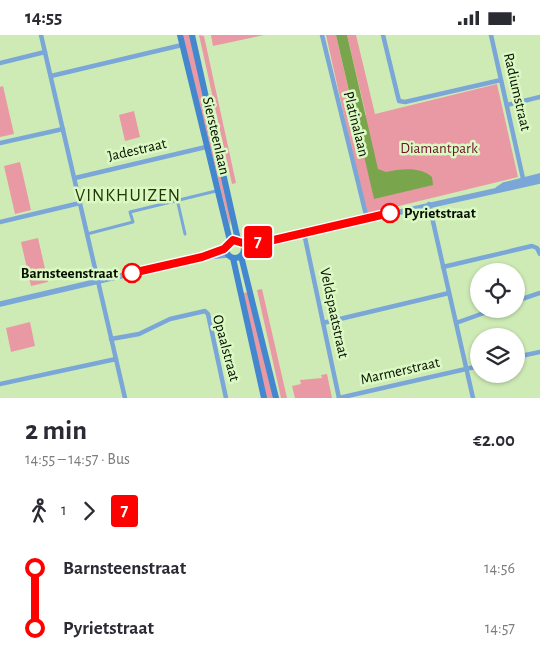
<!DOCTYPE html>
<meta charset="utf-8">
<style>
body{margin:0;font-family:"Alegreya Sans",sans-serif;background:#f7f7f7;color:#2b2b33;height:100vh;display:flex;flex-direction:column;font-size:19px;white-space:nowrap}
*{box-sizing:border-box;margin:0}
p{font-size:16px;color:#7c7c81}
.icon{flex:none;width:28px;height:28px;fill:none;stroke:currentColor;stroke-width:2;stroke-linecap:round;stroke-linejoin:round}
.map{position:relative;height:363px;overflow:hidden}
.drawer{display:flex;flex-direction:column;background:#fff;flex:1}
.drawer>*{flex:none}
.badge{padding:0 10px;border-radius:4px;font-size:18px;line-height:32px}
.controls{position:absolute;left:470px;top:228px;display:grid;gap:10px}
.controls a{display:grid;place-items:center;width:55px;height:55px;border-radius:50%;background:#fff;box-shadow:0 1px 4px #0004;font-size:25px}
.map>.badge{position:absolute;translate:-50% -50%;box-shadow:0 0 0 2px #fff}
.legs{display:flex;align-items:center;gap:8px;height:55px;padding:0 25px;font-size:16px}
.legs p{margin-inline-start:auto}
.headline{display:flex;align-items:center;justify-content:space-between;height:85px;padding:0 25px}
h1{font-size:28px;font-weight:700;line-height:38px}
ul{padding:0 25px;list-style:none}
li{display:flex;align-items:center;gap:18px;height:60px;font-size:19px}
li i{display:grid;place-items:center;width:8px;height:100%;margin:0 6px;background:currentColor}
li i::after{content:'';width:12px;height:12px;margin:-6px;border:4px solid;border-radius:50%;background:#fff}
li p{margin-inline-start:auto}
li:first-child i{background:linear-gradient(#0000 50%,currentColor 0)}
li:last-child i{background:linear-gradient(currentColor 50%,#0000 0)}
.status{display:flex;justify-content:space-between;align-items:center;height:35px;padding:0 25px;background:#fff;direction:ltr}
.status svg{height:14px;fill:currentColor}
.map>svg:first-child{display:block}
</style>
<div class="status"><b>14:55</b><svg viewBox="0 0 49 12"><path d="M0 12V9h3v3zM5 12V6h3v6zM10 12V3h3v9zM15 12V0h3v12zM26 1h20v11H26zM47 4h2v5h-2z"/></svg></div>
<div class="map">
<svg width="540" height="363" viewBox="0 0 540 363">
<rect width="100%" height="100%" fill="#ceebb6"/>
<g fill="#e999a4">
<path d="M182 0H190L231 176 230 192Z"/>
<path d="M199 0 204 1 236 148 232 149Z"/>
<path d="M211 0H264L213 11Z"/>
<path d="M326 0H336L355 83 366 80 347 0H356L375 79 497 49 518 142 366 179Z"/>
<path d="M3 51 14 99 0 102V52Z"/>
<path d="M134 76 140 102 125 106 119 80Z"/>
<path d="M20 127 31 175 15 179 4 131Z"/>
<path d="M38 203 48 247 31 251 21 207Z"/>
<path d="M262 254 287 363H281L257 255Z"/>
<path d="M250 257 274 363H266L243 258Z"/>
<path d="M30 287 35 311 11 317 6 293Z"/>
<path d="M327 339 332 363H295L292 351 301 349 300 345 322 343 321 340Z"/>
</g>
<path fill="#79a64c" d="M336 0H347L378 134 386 137C400 134 420 131 432 142L433 150 374 164Z"/>
<g fill="none" stroke-linecap="round" stroke-linejoin="round">
<g stroke="#7aa7d7" stroke-width="3">
<path d="M177 164 185 199"/>
<path d="M87 199 133 187 130 177 216 156"/>
</g>
<g stroke="#7aa7d7" stroke-width="4.5">
<path d="M41 0 125 363"/>
<path d="M322 0 367 184"/>
<path d="M383 0 399 66 405 67 501 45"/>
<path d="M491 0 524 148"/>
<path d="M0 28 45 17"/>
<path d="M51 41 182 10"/>
<path d="M507 70 540 62"/>
<path d="M0 108 63 94"/>
<path d="M75 143 206 112"/>
<path d="M429 169 473 363"/>
<path d="M0 187 80 168"/>
<path d="M304 198 339 363"/>
<path d="M443 232 532 211 537 213 540 219"/>
<path d="M516 266 540 258"/>
<path d="M323 288 449 258"/>
<path d="M456 288 495 274"/>
<path d="M111 304 139 299 170 284 205 276 208 279 226 363"/>
<path d="M516 322 540 317"/>
<path d="M0 349 116 324"/>
<path d="M339 363 479 331"/>
</g>
<g stroke="#7aa7d7" stroke-width="5.5">
<path d="M498 154 504 150 540 141"/>
<path d="M243 209 265 207 540 146"/>
<path d="M244 216 263 208"/>
<path d="M206 222 228 220"/>
<path d="M0 269 202 222 226 212"/>
</g>
<g stroke="#4388cf" stroke-width="6">
<path d="M180 0 230 206"/>
<path d="M192 0 238 205"/>
<circle cx="235" cy="214" r="9"/>
<path d="M241 221 276 363"/>
<path d="M233 223 264 363"/>
</g>
</g>
<g fill="none" stroke-linecap="round" stroke-linejoin="round">
<g stroke="#fff" stroke-width="11">
<path id="line-1" d="M132 238 202 222 224 214 233 205 246 209 265 207 390 178"/>
</g>
<use href="#line-1" stroke="#f00" stroke-width="8"/>
</g>
<g fill="#fff" stroke="#f00" stroke-width="2.5">
<circle cx="390" cy="178" r="9"/>
<circle cx="132" cy="238" r="9"/>
</g>
<g text-anchor="middle" dominant-baseline="central" stroke-width="5" stroke-linejoin="round" paint-order="stroke">
<g font-size="15" fill="#060e01" stroke="#dbf9c3">
<text transform="translate(517 57) rotate(77)">Radiumstraat</text>
<text transform="translate(356 89) rotate(76)">Platinalaan</text>
<text transform="translate(216 101) rotate(77)">Siersteenlaan</text>
<text transform="translate(137 115) rotate(-13)">Jadestraat</text>
<text transform="translate(334 278) rotate(78)">Veldspaatstraat</text>
<text transform="translate(226 313) rotate(75)">Opaalstraat</text>
<text transform="translate(400 336) rotate(-13)">Marmerstraat</text>
</g>
<g font-size="15" fill="#6f102b" stroke="#dbf9c3">
<text x="439" y="113">Diamantpark</text>
</g>
<g font-size="15" font-weight="bold" fill="#060e01" stroke="#dbf9c3" text-anchor="start">
<text x="404" y="178">Pyrietstraat</text>
<text x="118" y="238" text-anchor="end">Barnsteenstraat</text>
</g>
<g font-size="18" letter-spacing="1" fill="#213706" stroke="#dbf9c3">
<text x="128" y="161">VINKHUIZEN</text>
</g>
</g>
</svg>
<div class="controls">
<a><svg class="icon" aria-label="locate" viewBox="0 0 24 24"><circle cx="12" cy="12" r="6"/><path d="M12 2v4M12 18v4M2 12h4M18 12h4"/></svg></a>
<a><svg class="icon" aria-label="layers" viewBox="0 0 24 24"><path d="M12 4l9 5-9 5-9-5zM3 14l9 5 9-5"/></svg></a>
</div>
<b class="badge" style="left:258px;top:207px;background:#f00;color:#fff">7</b>
</div>
<section class="drawer">
<div class="headline"><div><h1>2 min</h1><p>14:55 – 14:57 · Bus</p></div><b>€2.00</b></div>
<div class="legs"><svg class="icon" aria-label="walk" viewBox="0 0 24 24"><circle cx="13" cy="4" r="2"/><path d="M13 8l-2 6 4 7M11 14l-3 7M7 12l3-4h3l4 4"/></svg>1<svg class="icon" aria-label="forward" viewBox="0 0 24 24"><path d="M9 5l7 7-7 7"/></svg><b class="badge" style="background:#f00;color:#fff">7</b></div>
<ul>
<li><i style="color:#f00"></i><b>Barnsteenstraat</b><p>14:56</p></li>
<li><i style="color:#f00"></i><b>Pyrietstraat</b><p>14:57</p></li>
</ul>
</section>
